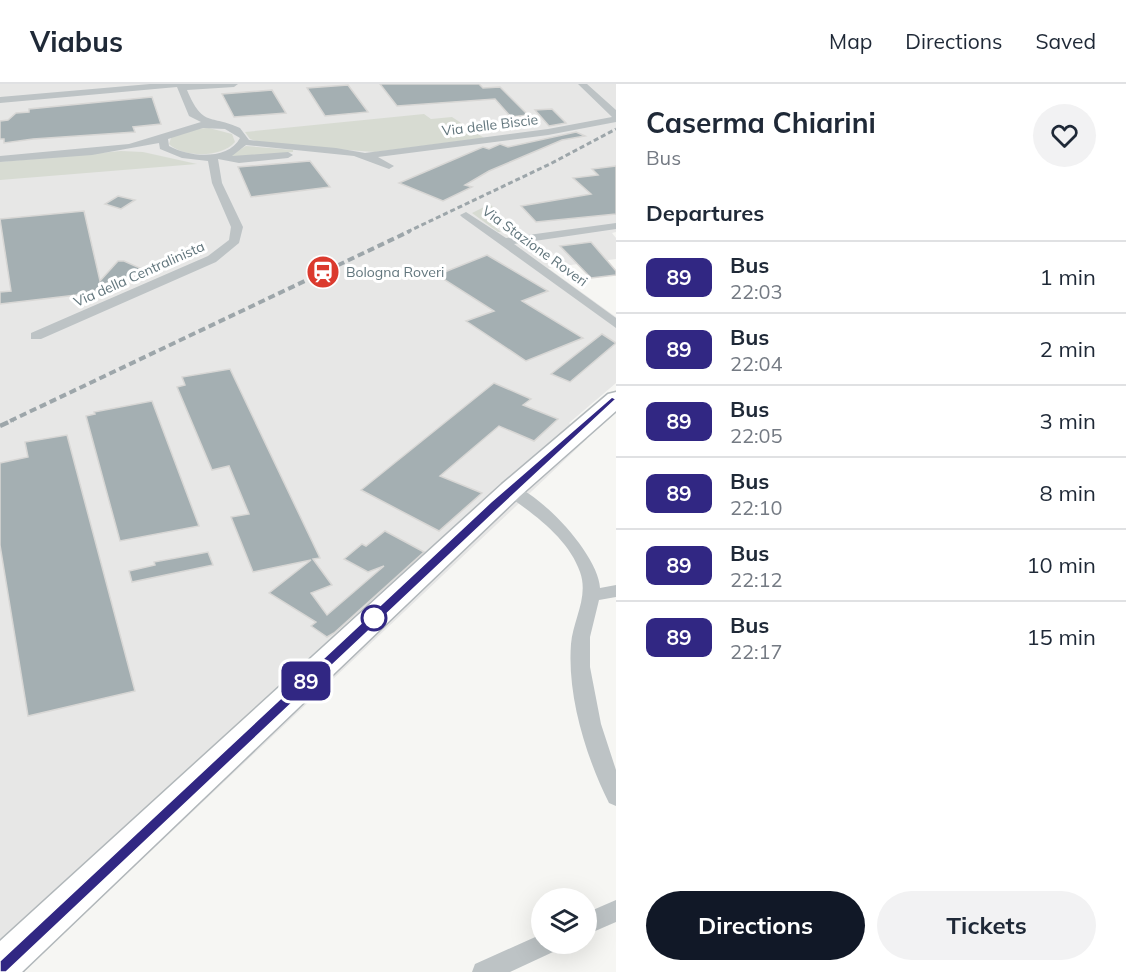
<!DOCTYPE html>
<style>
body{margin:0;font-family:Mulish,sans-serif;background:#f2f2f3;color:#1f2937;height:100vh;display:flex;flex-direction:column;font-size:22px;white-space:nowrap}
*{box-sizing:border-box;margin:0}
p{font-size:20px;color:#747a83}
.icon{flex:none;width:33px;height:33px;fill:none;stroke:currentColor;stroke-width:2;stroke-linecap:round;stroke-linejoin:round}
.map{position:relative;flex:1;overflow:hidden}
.details{display:flex;flex-direction:column;background:#fff;width:510px}
.details>*{flex:none}
.badge{padding:0 12px;border-radius:9px;font-size:21px;line-height:39px}
.fabs{position:absolute;left:531px;top:804px;display:grid;gap:12px}
.fabs a{display:grid;place-items:center;width:66px;height:66px;border-radius:50%;background:#fff;box-shadow:0 6px 24px #0002;font-size:30px}
.map>.badge{position:absolute;translate:-50% -50%;box-shadow:0 0 0 3px #fff}
h2{padding:0 30px;font-size:22px;line-height:54px}
.round{display:grid;place-items:center;flex:none;width:63px;height:63px;border-radius:32px;background:#f2f2f3}
.summary{display:flex;align-items:center;justify-content:space-between;height:102px;padding:0 30px}
h1{font-size:28px;font-weight:700;line-height:45px}
.action{display:flex;gap:12px;margin-top:auto;padding:12px 30px}
.action a{flex:1;height:69px;border-radius:36px;background:#111827;color:#fff;font-size:24px;font-weight:700;line-height:69px;text-align:center}
.action a+a{background:#f2f2f3;color:#1f2937}
ul{padding:0;list-style:none}
li{display:flex;align-items:center;gap:18px;height:72px;padding:0 30px;border-top:2px solid #e0e1e3}
li div{flex:1}
li b{display:block;font-size:22px}
li em{font-style:normal}
li .badge{min-width:66px;font-weight:700;text-align:center}
header{display:flex;align-items:center;gap:36px;box-sizing:border-box;height:84px;padding:0 30px;background:#fff;border-bottom:2px solid #e0e1e3}
header strong{font-size:28px}
nav{display:flex;gap:33px;margin-inline-start:auto;font-size:21px}
main{display:flex;flex:1;min-height:0}
.map>svg:first-child{display:block}
</style>
<header>
<strong>Viabus</strong>
<nav><a>Map</a><a>Directions</a><a>Saved</a></nav>
</header>
<main>
<div class="map">
<svg width="616" height="888" viewBox="0 0 616 888">
<rect width="100%" height="100%" fill="#f6f6f3"/>
<path fill="#e7e7e6" d="M0 0H616V148L612 149 616 154V175L548 184 616 233V299L569 339 587 355 23 888H0Z"/>
<g fill="#d7dbd2">
<path d="M424 30 431 35 452 33 484 54 375 68 266 60 250 55 245 48Z"/>
<path d="M209 44 232 50 235 58C221 74 184 74 169 60L172 51 189 45Z"/>
<path d="M246 62 293 66V68L240 74 229 72Z"/>
<path d="M121 67 143 68 197 80 0 96V78Z"/>
<path d="M490 120 511 143 513 145 502 140 494 142 501 148H498L472 129Z"/>
</g>
<g fill="#a4afb2" stroke="#d8d7d5" stroke-width="1.5">
<path d="M380 0H479L483 4 500 3 528 31 511 33 495 15 397 22Z"/>
<path d="M348 1 368 28 325 32 307 4Z"/>
<path d="M272 6 286 29 234 33 222 10Z"/>
<path d="M152 13 161 40 133 43 135 48 33 55 4 59V55H0V37L8 36 16 29 29 28V25Z"/>
<path d="M552 25 566 39 549 42 535 26Z"/>
<path d="M576 48 585 52 562 56 489 87 465 101 472 103 443 117 399 99 483 63 489 65 500 60 508 63Z"/>
<path d="M310 77 330 103 251 113 238 83Z"/>
<path d="M616 82V130L536 138 521 122 591 110 573 94 598 91 592 85Z"/>
<path d="M118 112 135 116 121 125 105 120Z"/>
<path d="M84 127 100 197 118 177H124L142 185 116 199 100 200 102 208 0 220V208L11 207 0 135Z"/>
<path d="M591 158 616 187V191L591 194 560 162Z"/>
<path d="M487 171 548 207 522 217 583 254 526 277 466 237 494 227 437 191Z"/>
<path d="M602 250 616 259 570 298 551 290Z"/>
<path d="M230 285 320 474 313 475 332 501 311 509 327 531 384 482 368 488 344 475 362 460 366 462 385 447 424 468 334 549 327 553 311 542 316 538 269 509 311 476 253 488 231 433 249 430 229 382 212 386 177 303 185 301 182 293Z"/>
<path d="M494 299 531 315 523 321 558 335 534 357 499 342 440 392 482 409 439 447 361 406Z"/>
<path d="M152 317 199 442 120 457 86 332 95 330 94 328Z"/>
<path d="M67 351 135 607 28 632 0 461V379L28 373 25 358Z"/>
<path d="M208 468 213 481 132 498 129 487 155 481 154 478Z"/>
</g>
<g fill="none" stroke-linecap="round" stroke-linejoin="round">
<g stroke="#b1b7ba" stroke-width="3">
<path id="primary" d="M616 308V327L520 412 22 888H0V857L502 400 608 310Z"/>
</g>
<g fill="#bdc3c5" fill-rule="evenodd">
<path d="M150 0H238L234 3 187 6C203 44 210 30 240 44L249 56 336 64 365 69 548 45 612 33 578 0H587L616 26V38L548 51 378 73 394 82 389 85 354 72 246 61 232 72 288 68 293 71 288 74 239 79 218 75 222 99 243 143 239 159 216 178 41 255H31V249L208 172 229 156 231 143 212 99 208 77 182 74 160 65 159 59 92 71 0 78V72L129 60 201 38 189 32 177 3 0 19V13ZM203 44 225 45 240 54C228 77 188 73 169 62L168 55Z"/>
<path d="M466 128 506 154 616 139V145L514 160 616 234V244L462 133 460 131Z"/>
<path d="M511 401C541 409 599 472 600 504L616 501V513L599 516 590 553V583L601 640 616 686V722L609 719C586 673 567 612 571 560 573 536 589 513 580 488 569 455 533 429 505 410L503 406Z"/>
<path d="M616 816V838L586 851V829Z"/>
<path d="M542 850V860H557L553 868 510 888H472L475 880Z"/>
</g>
<use href="#primary" fill="#fff" fill-rule="evenodd"/>
<path stroke="#9da6aa" stroke-width="3" stroke-dasharray="5 3" stroke-linecap="butt" d="M407 148 550 80 616 45"/>
<path stroke="#9da6aa" stroke-width="4" stroke-dasharray="7 4" stroke-linecap="butt" d="M10 337 410 147"/>
<path stroke="#9da6aa" stroke-width="4.5" stroke-dasharray="9 4.5" stroke-linecap="butt" d="M0 342 13 336"/>
</g>
<path fill="#312783" stroke="#fff" stroke-width="1.5" d="M612 313 616 315 499 424 6 888H0V877L491 418Z"/>
<defs>
<g id="station-disc" transform="scale(1.725)"><circle r="9.5" fill="#db3a2e" stroke="#fff"/><path d="M-3-6H3Q5-6 5-4V2Q5 4 3 4L4.5 6H3L1.5 4h-3L-3 6H-4.5L-3 4Q-5 4-5 2V-4Q-5-6-3-6ZM-3.5-4v3h7v-3ZM-3.5 1v1.5H-2V1ZM2 1v1.5H3.5V1Z" fill="#fff"/></g>
</defs>
<g fill-rule="evenodd">
<use href="#station-disc" x="323" y="188"/>
</g>
<circle fill="#fff" stroke="#312783" stroke-width="3" cx="374" cy="534" r="12"/>
<g text-anchor="middle" dominant-baseline="central" stroke-width="6" stroke-linejoin="round" paint-order="stroke">
<g font-size="14" fill="#62767d" stroke="#fff">
<text transform="translate(490 41) rotate(-7)">Via delle Biscie</text>
<text transform="translate(535 162) rotate(36)">Via Stazione Roveri</text>
<text transform="translate(139 190) rotate(-24)">Via della Centralinista</text>
</g>
<g font-size="14" fill="#62767d" stroke="#fff" text-anchor="start">
<text x="346" y="188">Bologna Roveri</text>
</g>
</g>
</svg>
<div class="fabs">
<a><svg class="icon" aria-label="layers" viewBox="0 0 24 24"><path d="M12 4l9 5-9 5-9-5zM3 14l9 5 9-5"/></svg></a>
</div>
<b class="badge" style="left:306px;top:597px;background:#312783;color:#fff">89</b>
</div>
<section class="details">
<div class="summary"><div><h1>Caserma Chiarini</h1><p>Bus</p></div><a class="round"><svg class="icon" aria-label="heart" viewBox="0 0 24 24"><path d="M12 20l-8-8c-3-5 5-10 8-4 3-6 11-1 8 4z"/></svg></a></div>
<h2>Departures</h2>
<ul>
<li><span class="badge" style="background:#312783;color:#fff">89</span><div><b>Bus</b><p>22:03</p></div><em>1 min</em></li>
<li><span class="badge" style="background:#312783;color:#fff">89</span><div><b>Bus</b><p>22:04</p></div><em>2 min</em></li>
<li><span class="badge" style="background:#312783;color:#fff">89</span><div><b>Bus</b><p>22:05</p></div><em>3 min</em></li>
<li><span class="badge" style="background:#312783;color:#fff">89</span><div><b>Bus</b><p>22:10</p></div><em>8 min</em></li>
<li><span class="badge" style="background:#312783;color:#fff">89</span><div><b>Bus</b><p>22:12</p></div><em>10 min</em></li>
<li><span class="badge" style="background:#312783;color:#fff">89</span><div><b>Bus</b><p>22:17</p></div><em>15 min</em></li>
</ul>
<div class="action"><a>Directions</a><a>Tickets</a></div>
</section>
</main>
